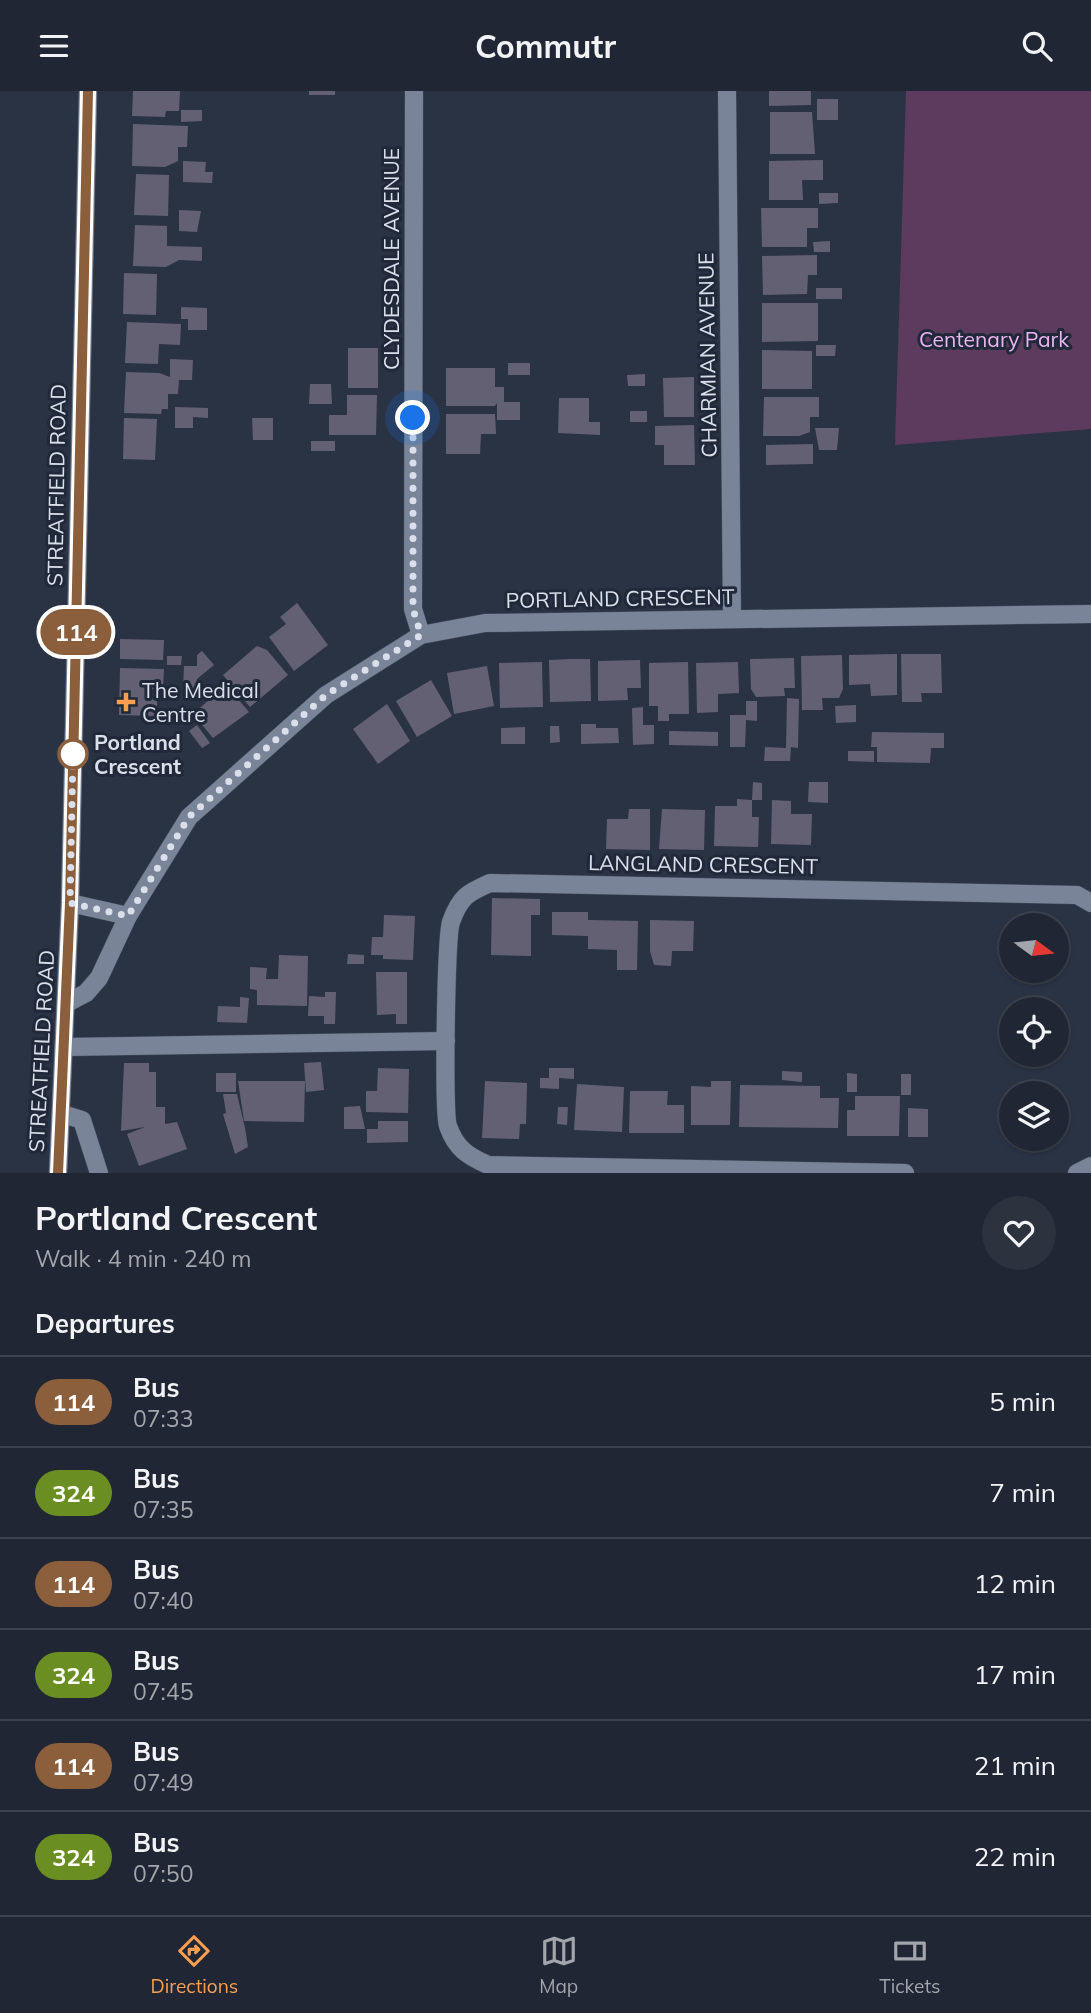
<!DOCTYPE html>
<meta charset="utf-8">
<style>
body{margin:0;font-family:Mulish,sans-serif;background:#2d323f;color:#f1f3f6;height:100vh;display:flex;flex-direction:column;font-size:26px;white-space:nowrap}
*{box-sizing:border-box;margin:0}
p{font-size:23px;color:#a2a5ac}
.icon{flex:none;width:38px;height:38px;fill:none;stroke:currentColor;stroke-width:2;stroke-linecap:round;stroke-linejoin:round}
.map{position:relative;height:1082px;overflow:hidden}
.details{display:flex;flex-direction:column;background:#202633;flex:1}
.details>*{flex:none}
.badge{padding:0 14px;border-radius:23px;font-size:24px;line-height:46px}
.needle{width:46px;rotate:105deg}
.buttons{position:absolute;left:999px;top:822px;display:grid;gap:14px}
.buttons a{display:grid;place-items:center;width:70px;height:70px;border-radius:50%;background:#202633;box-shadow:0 2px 5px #0004,0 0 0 2px #3d434e;font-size:35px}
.you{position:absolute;width:35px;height:35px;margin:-18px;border:5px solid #fff;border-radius:50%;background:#1a73e8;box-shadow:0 0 0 10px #1a73e833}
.map>.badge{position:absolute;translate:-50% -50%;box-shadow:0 0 0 4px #fff}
h2{padding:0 35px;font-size:26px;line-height:63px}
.round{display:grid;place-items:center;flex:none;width:74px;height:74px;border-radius:37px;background:#2d323f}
.overview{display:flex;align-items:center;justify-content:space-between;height:119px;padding:0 35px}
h1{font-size:33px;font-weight:700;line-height:52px}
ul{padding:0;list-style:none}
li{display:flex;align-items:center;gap:21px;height:91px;padding:0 35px;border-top:2px solid #3d434e}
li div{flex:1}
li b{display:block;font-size:26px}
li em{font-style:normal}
li .badge{min-width:77px;font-weight:700;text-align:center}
header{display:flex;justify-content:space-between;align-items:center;height:91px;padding:0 35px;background:#202633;font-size:32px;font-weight:700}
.tab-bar{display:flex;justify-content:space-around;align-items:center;height:98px;border-top:2px solid #3d434e;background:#202633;font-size:19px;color:#a2a5ac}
.tab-bar a{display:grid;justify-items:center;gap:4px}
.tab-bar .current{color:#fa9f4f}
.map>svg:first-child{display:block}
</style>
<header><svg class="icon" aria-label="menu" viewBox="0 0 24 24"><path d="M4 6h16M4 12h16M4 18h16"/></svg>Commutr<svg class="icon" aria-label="search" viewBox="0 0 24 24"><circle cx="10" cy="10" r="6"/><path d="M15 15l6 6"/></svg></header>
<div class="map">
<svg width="1091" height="1082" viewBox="0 0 1091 1082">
<rect width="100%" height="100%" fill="#2a3344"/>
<path fill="#5c3b5e" d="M906 0H1091V338L895 354Z"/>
<g fill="#636074">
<path d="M133 0H180L179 20H166L165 26 132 25Z"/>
<rect x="309" y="0" width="26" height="4"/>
<path d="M769 0H811V14L769 15Z"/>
<rect x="817" y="8" width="21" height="21"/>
<path d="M181 19H202V30L181 31Z"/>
<path d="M770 21H812L815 63H770Z"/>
<path d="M133 33 188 35 187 56H178V70L165 76 132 75Z"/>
<path d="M823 69V89H802L803 109H769V70Z"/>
<path d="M183 70 206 71 205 81H213L212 92 183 91Z"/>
<path d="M136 83 169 84 168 125 134 124Z"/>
<path d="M819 102H838V112L819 113Z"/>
<path d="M761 117H818V137H807V156H762Z"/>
<path d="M179 119 201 120 197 141 179 140Z"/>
<path d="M135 134 167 135V155L202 156V170L179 169 166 176 133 175Z"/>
<path d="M830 150V161H814L813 151Z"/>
<path d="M817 164V184H808L807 203 763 204 762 165Z"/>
<path d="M124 182 157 183 156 224 123 223Z"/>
<rect x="816" y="197" width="26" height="11"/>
<path d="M762 212H818V250L762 251Z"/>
<path d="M181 216 207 217V239H188V228H181Z"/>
<path d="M127 231 181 233 180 254 159 253 158 273 125 272Z"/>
<path d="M816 254H836L835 265H816Z"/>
<rect x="348" y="257" width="30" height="40"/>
<path d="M762 259 812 260V298H762Z"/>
<path d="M170 268 193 269 192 289H179L178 303H168V318H162L161 323 124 322 126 281 159 282 170 286Z"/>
<rect x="508" y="272" width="22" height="12"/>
<path d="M446 277H495V296H504V311H520V329H497V312L495 315H446Z"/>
<path d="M645 283V295H628L627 284Z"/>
<path d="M694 286V326H664L663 287Z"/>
<path d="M310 293H331L332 313H309Z"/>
<path d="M347 304H377L376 344H329V324H347Z"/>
<path d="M764 306H819V326H810V341L799 345H763Z"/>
<path d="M559 307H589V331H600V344L558 342Z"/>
<path d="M175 316 208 317V327L193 326V337H175Z"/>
<rect x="630" y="320" width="17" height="11"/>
<path d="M446 323H495L496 343H481L480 363H446Z"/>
<path d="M124 327 157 328 155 369 123 368Z"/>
<path d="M252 327H273V349H253Z"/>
<path d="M694 334 695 374H664V354H655V335Z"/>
<path d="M815 337H839L837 359H819Z"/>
<rect x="311" y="350" width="24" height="10"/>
<path d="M813 353V373L766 374V354Z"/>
<path d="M297 512 328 554 294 580 269 546 286 533 280 526Z"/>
<path d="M120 548 164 549 163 569 120 568Z"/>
<path d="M257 555 267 559 288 584 250 616 223 584Z"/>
<path d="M202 560 214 574 197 588 196 599H183L184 575H197V564Z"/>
<path d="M897 563V604L871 605 870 593 849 594V564Z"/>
<path d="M901 563H941L942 602H921L922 611H902Z"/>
<path d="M842 564 843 598 839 607H822L823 619H802L801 565Z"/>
<path d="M167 565H182L181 574H167Z"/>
<path d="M794 567 795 597H784L785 605 756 606 751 598 750 568Z"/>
<path d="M570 568H590L591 610 550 611 549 569Z"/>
<path d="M640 569 641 597H627L628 609 598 610V570Z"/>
<path d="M542 571 543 616 500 617 499 572Z"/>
<path d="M688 571 689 623H669V630H658V615H649V572Z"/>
<path d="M738 571 739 602 718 603V621L697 622 696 572Z"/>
<path d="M487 575 494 615 454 623 447 582Z"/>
<path d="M120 577 164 578 163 598H147L146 608 157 609V625L119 624Z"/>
<path d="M431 589 452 625 417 646 396 610Z"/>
<path d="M226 594 249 621 213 647 193 623Z"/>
<path d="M787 607 799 608 798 657 791 656 790 670H764L765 656 786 657Z"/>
<path d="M746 610H757V630L746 629 745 656H730V624H746Z"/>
<path d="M387 613 410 650 378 673 353 638Z"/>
<path d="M856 614V631L836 632 835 615Z"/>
<path d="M643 616V634H654V653L633 654 632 617Z"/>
<path d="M581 633H596V637H618L619 652 581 653Z"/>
<path d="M197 634 210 652 202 657 189 640Z"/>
<path d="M550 635H559L560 651 550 652Z"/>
<path d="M525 636V653H501V637Z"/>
<path d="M669 640 718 641V655L669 654Z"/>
<path d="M872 641 944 642V657H931L930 672 877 671V656H871Z"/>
<path d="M848 660H874V671L848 670Z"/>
<path d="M753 691 762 692V709H752Z"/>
<path d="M809 691H828V712L808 711Z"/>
<path d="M737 708 752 709V726H759L758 756 714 755 715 715H737Z"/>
<path d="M772 709 791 710V723H812L811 754 771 753Z"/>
<path d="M629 718H650V759L606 758 607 728H628Z"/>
<path d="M662 718 705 719 704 759 659 758Z"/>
<path d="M492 807 540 808V824H531V865L491 864Z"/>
<path d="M552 821H588V829L638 830 637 879H617V859L588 858V845L552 844Z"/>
<path d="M384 824 415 825 413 869 383 868V864H371L372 846H383Z"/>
<path d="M650 829 694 830 693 860H672L671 875 654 874 650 860Z"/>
<path d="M348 863 364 864V873H347Z"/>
<path d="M279 864 308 865 307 915 257 914V899L250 898V876L267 877 266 888H278Z"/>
<path d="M376 881H407V933H396V923L377 924Z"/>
<path d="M325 901H336L335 933H324V925H308L309 905 325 906Z"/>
<path d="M240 906 249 907 247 932 217 931 218 915 240 916Z"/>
<path d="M321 971 324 999 306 1001 304 972Z"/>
<path d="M124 972H149V981H156V1016H165V1033L177 1031 187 1058 139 1075 127 1043 145 1036 121 1040Z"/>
<path d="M378 977 409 978 408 1022 366 1021V1000H377Z"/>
<path d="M549 977H574V988L559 987V998L540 997V987H549Z"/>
<path d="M782 980 802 981V991L782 989Z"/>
<rect x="216" y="982" width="20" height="19"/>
<path d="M847 982 857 983V1001H847Z"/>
<rect x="901" y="983" width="10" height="21"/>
<path d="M238 990H305L304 1031 244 1030Z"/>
<path d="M485 990 527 992 526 1033H520L519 1048 482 1047Z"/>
<path d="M711 990H731L730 1034H691V995L711 996Z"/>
<path d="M577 993 624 996 622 1041 574 1039Z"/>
<path d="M740 994 820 995V1007H839L838 1037 739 1036Z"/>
<path d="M630 1000H668L667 1014H684V1042H629Z"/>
<path d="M223 1003H237L245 1037 248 1056 235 1063 223 1023 226 1022Z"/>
<path d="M855 1005H900L899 1045H847V1019H855Z"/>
<path d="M360 1015 365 1038H344V1016Z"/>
<path d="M558 1016H568L567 1034 557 1033Z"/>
<path d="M908 1017 928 1018V1046H908Z"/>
<path d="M378 1030H408V1051L367 1052V1038H378Z"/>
</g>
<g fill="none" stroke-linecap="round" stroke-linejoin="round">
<g stroke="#464e5c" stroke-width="19">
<g id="minor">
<path d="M414 0 413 518 421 544"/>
<path d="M727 0 732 527"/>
<path d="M70 812 128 825"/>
<path d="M67 912 86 902 99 887 128 825 189 726 326 604 421 544 485 532 1091 523"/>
<path d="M65 956 446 950"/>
<path d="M63 1023 82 1029 99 1082"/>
<path d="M905 1082 488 1074C468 1065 456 1058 448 1035 443 1022 446 846 451 831 460 806 467 802 490 792L1077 804 1091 812"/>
<path d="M1077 1082 1091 1075"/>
</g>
</g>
<g stroke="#464e5c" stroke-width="19">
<path id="tertiary" d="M58 1082 70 812 88 0"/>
</g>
<use href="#minor" stroke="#798498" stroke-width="18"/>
<use href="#tertiary" stroke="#798498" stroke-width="18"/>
</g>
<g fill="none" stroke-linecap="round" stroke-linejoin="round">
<g stroke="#fff" stroke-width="16">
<path id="line" d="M58 1082 70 812 88 0"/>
</g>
<use href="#line" stroke="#8b5e3c" stroke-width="10"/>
<path stroke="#dae0eb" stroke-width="7" stroke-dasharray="0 12.6" d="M73 663 70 812 128 825 189 726 326 604 421 544 413 518V327"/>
</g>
<path fill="#fa9f4f" stroke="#202939" stroke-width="2.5" d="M122.5 600.5h7v7h7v7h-7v7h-7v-7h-7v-7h7z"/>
<circle fill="#fff" stroke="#8b5e3c" stroke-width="3.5" cx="73" cy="663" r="14"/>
<g text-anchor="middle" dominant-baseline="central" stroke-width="6" stroke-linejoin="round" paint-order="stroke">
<g font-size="21" fill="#dae0eb" stroke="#202939">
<text transform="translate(391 168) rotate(-90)">CLYDESDALE AVENUE</text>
<text transform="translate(707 264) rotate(-91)">CHARMIAN AVENUE</text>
<text transform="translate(56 394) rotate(-89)">STREATFIELD ROAD</text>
<text transform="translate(620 507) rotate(-1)">PORTLAND CRESCENT</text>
<text transform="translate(703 773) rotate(1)">LANGLAND CRESCENT</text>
<text transform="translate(41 960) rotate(-87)">STREATFIELD ROAD</text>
</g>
<g font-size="21" fill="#ecb3f0" stroke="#202939">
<text x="994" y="248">Centenary Park</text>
</g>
<g font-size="21" fill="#dae0eb" stroke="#202939" text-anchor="start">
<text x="142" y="599">The Medical<tspan x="142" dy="24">Centre</tspan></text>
</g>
<g font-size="21" font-weight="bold" fill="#dae0eb" stroke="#202939" text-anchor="start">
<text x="94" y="651">Portland<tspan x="94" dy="24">Crescent</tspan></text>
</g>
</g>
</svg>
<div class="buttons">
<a><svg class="needle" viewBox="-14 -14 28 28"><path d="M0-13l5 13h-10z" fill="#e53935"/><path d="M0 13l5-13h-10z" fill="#a2a5ac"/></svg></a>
<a><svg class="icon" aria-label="locate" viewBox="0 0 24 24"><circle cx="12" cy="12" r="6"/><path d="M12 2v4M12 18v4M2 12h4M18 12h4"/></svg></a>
<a><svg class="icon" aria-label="layers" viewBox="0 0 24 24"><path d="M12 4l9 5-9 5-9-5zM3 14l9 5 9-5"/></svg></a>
</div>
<div class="you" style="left:413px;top:327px"></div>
<b class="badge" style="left:76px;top:541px;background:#8b5e3c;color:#fff">114</b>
</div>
<section class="details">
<div class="overview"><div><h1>Portland Crescent</h1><p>Walk · 4 min · 240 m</p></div><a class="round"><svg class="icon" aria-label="heart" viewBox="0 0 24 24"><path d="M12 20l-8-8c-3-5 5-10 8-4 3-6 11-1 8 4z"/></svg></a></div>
<h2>Departures</h2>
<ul>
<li><span class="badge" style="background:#8b5e3c;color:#fff">114</span><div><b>Bus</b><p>07:33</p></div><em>5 min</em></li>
<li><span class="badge" style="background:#6b8e23;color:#fff">324</span><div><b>Bus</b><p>07:35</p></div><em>7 min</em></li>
<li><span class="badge" style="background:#8b5e3c;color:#fff">114</span><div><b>Bus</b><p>07:40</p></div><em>12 min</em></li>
<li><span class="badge" style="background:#6b8e23;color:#fff">324</span><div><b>Bus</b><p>07:45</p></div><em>17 min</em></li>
<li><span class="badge" style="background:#8b5e3c;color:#fff">114</span><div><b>Bus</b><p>07:49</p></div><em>21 min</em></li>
<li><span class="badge" style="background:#6b8e23;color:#fff">324</span><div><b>Bus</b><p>07:50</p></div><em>22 min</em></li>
</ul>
</section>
<nav class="tab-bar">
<a class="current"><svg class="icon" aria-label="directions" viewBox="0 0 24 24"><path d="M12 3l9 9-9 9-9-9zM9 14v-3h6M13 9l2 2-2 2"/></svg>Directions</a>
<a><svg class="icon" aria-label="map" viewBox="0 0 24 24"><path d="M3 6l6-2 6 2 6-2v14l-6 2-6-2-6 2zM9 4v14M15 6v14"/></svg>Map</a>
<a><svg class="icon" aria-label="tickets" viewBox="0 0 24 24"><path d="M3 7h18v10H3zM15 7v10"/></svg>Tickets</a>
</nav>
